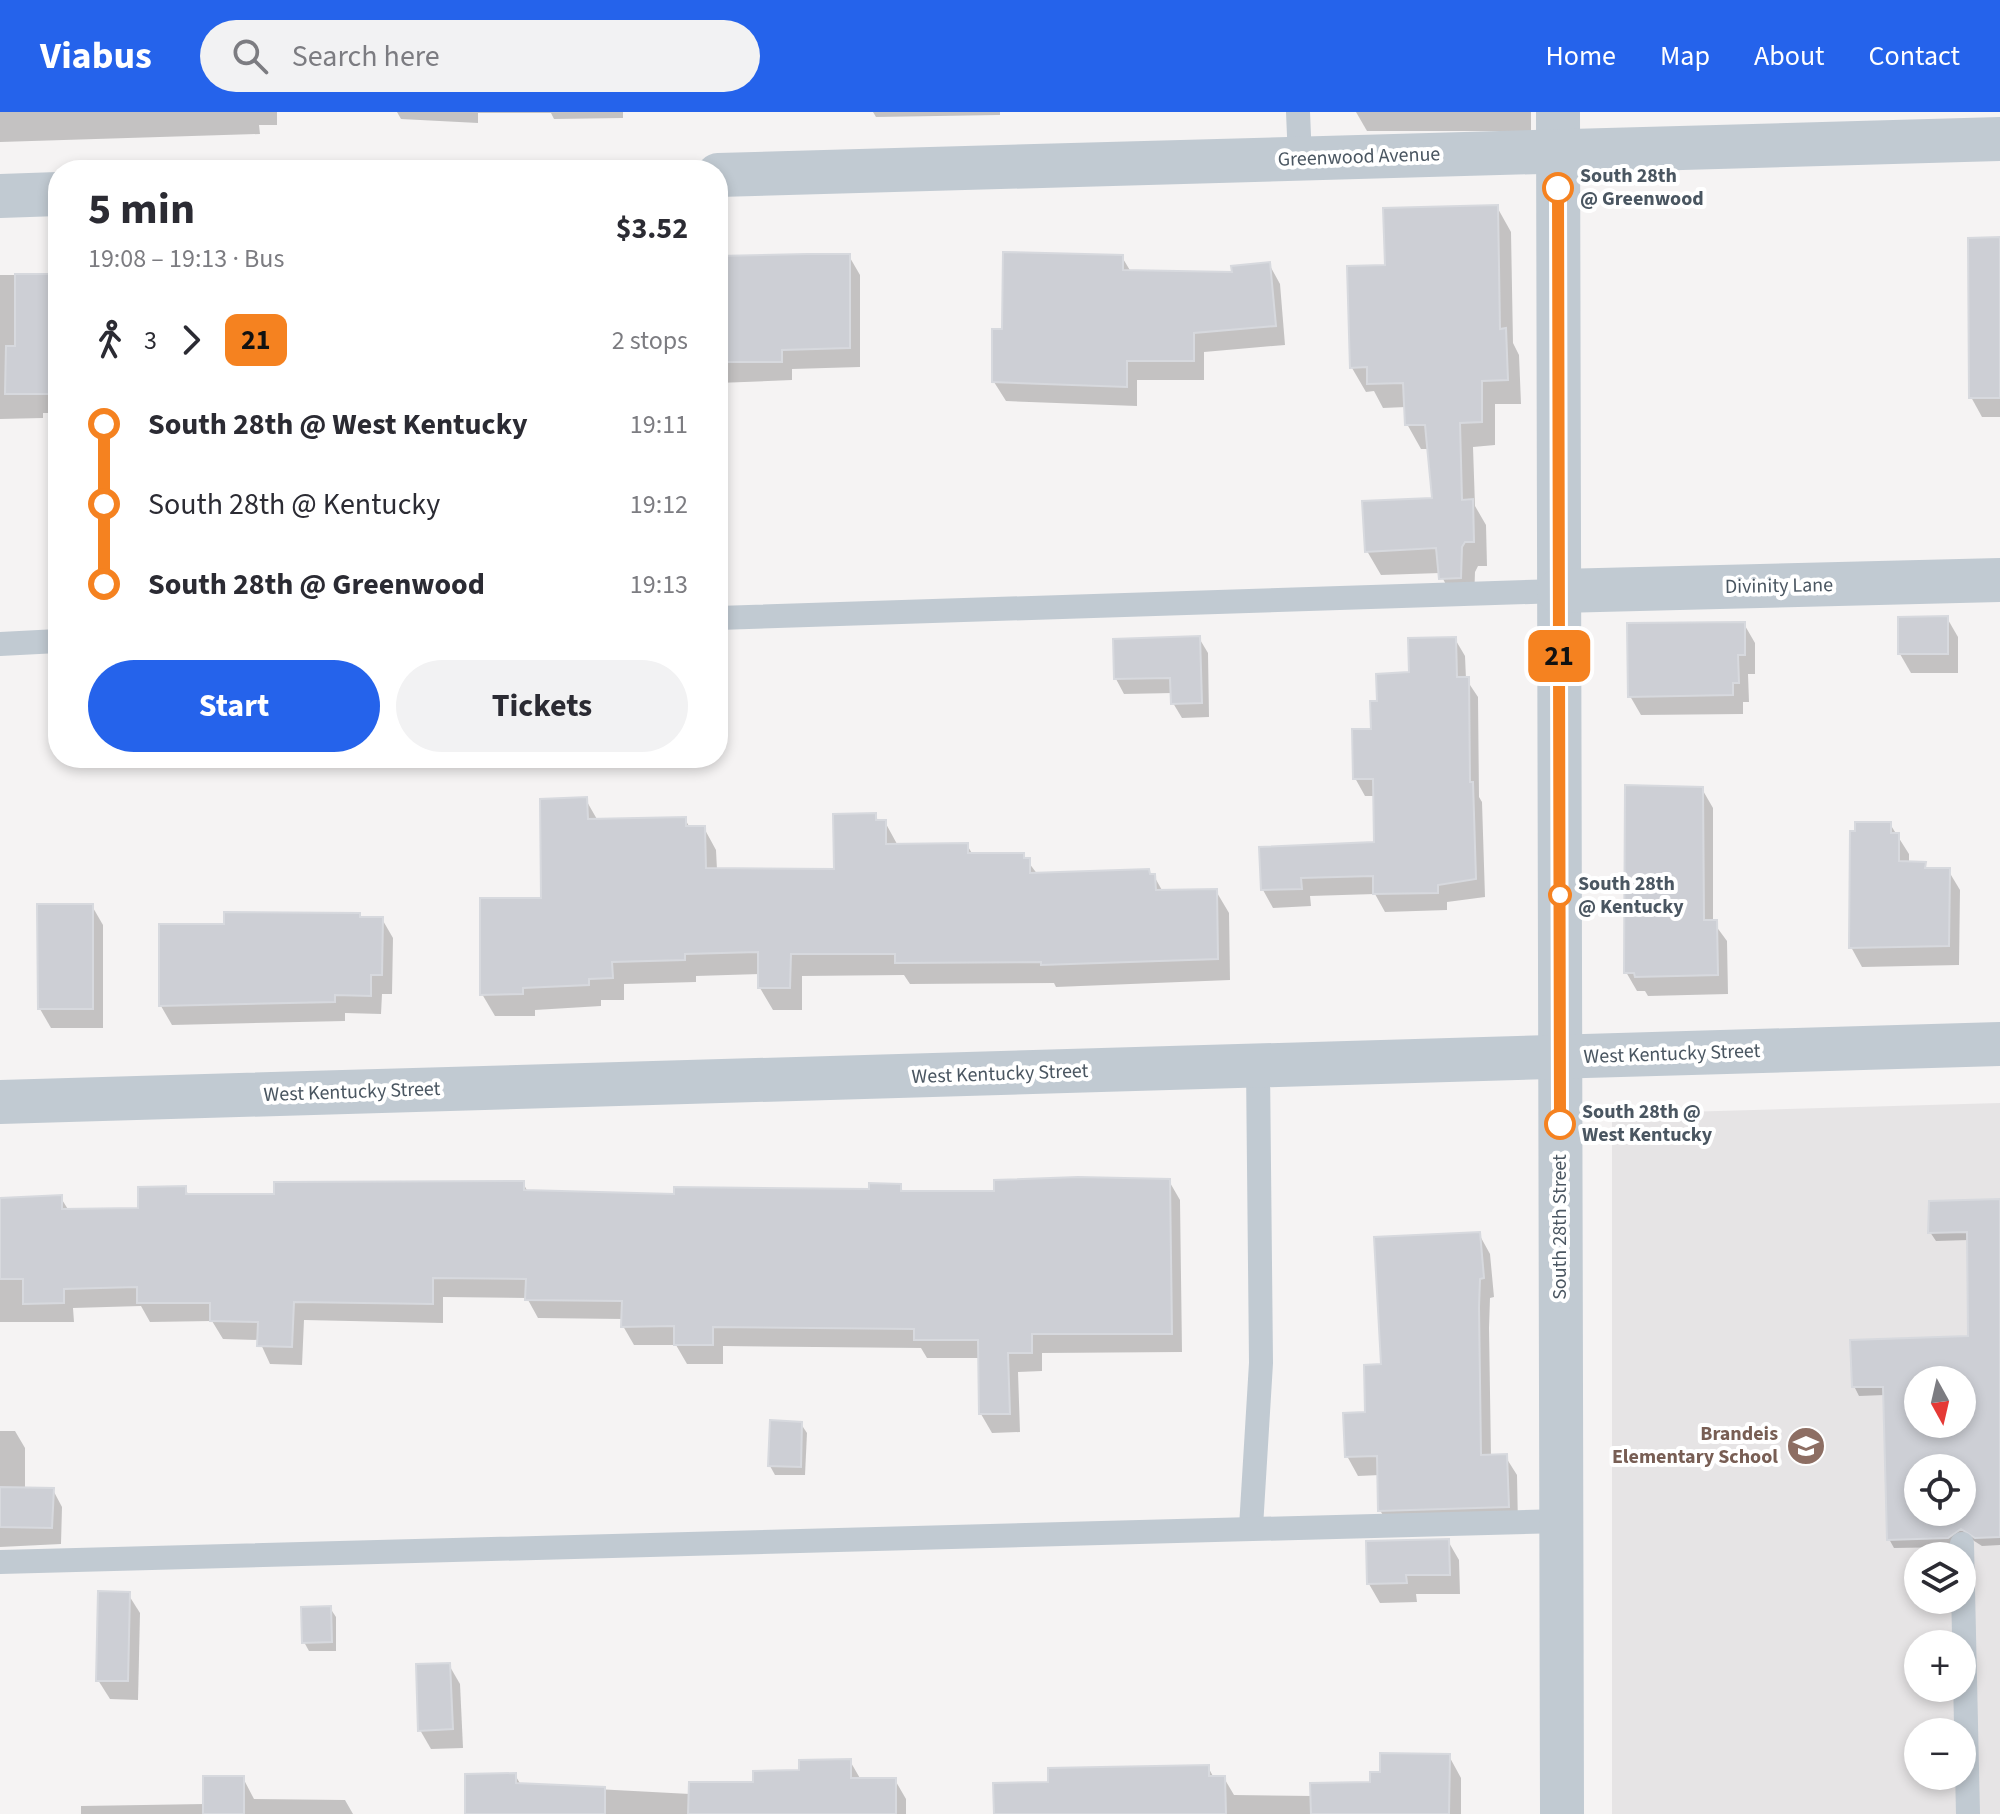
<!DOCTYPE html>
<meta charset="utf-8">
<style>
body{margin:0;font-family:"Source Sans 3",sans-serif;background:#f2f2f3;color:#2b2b33;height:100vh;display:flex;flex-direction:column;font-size:30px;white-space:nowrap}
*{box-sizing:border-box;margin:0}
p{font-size:26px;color:#7c7c81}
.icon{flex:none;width:44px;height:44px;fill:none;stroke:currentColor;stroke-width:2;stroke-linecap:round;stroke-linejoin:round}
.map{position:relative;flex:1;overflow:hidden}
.sheet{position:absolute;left:48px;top:48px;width:680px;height:608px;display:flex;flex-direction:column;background:#fff;border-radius:32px;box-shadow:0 4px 12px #0003}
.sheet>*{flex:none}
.badge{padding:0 16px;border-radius:12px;font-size:28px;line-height:52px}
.needle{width:52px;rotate:172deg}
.controls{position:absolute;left:1904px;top:1254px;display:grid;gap:16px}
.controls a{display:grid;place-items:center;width:72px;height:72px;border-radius:50%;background:#fff;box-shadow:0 4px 12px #0003;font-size:40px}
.map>.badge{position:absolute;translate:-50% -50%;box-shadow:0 0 0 4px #fff}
.legs{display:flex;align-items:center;gap:12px;height:88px;padding:0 40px;font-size:26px}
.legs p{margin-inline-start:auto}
.headline{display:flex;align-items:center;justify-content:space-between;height:136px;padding:0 40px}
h1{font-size:44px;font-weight:700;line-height:60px}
.primary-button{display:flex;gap:16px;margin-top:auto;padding:16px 40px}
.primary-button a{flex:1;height:92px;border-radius:48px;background:#2563eb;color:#fff;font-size:32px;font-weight:700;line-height:92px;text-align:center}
.primary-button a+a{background:#f2f2f3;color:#2b2b33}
ul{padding:0 40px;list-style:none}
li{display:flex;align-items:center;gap:28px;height:80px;font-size:30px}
li i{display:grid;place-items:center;width:12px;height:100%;margin:0 10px;background:currentColor}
li i::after{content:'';width:20px;height:20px;margin:-10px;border:6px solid;border-radius:50%;background:#fff}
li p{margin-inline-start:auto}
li:first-child i{background:linear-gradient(#0000 50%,currentColor 0)}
li:last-child i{background:linear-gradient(currentColor 50%,#0000 0)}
header{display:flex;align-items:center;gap:48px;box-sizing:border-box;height:112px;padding:0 40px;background:#2563eb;color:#fff}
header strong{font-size:38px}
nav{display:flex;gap:44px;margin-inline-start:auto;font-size:28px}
.search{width:560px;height:72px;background:#f2f2f3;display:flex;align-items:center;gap:20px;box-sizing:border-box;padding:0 28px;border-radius:44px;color:#7c7c81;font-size:30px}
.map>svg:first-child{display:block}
</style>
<header>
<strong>Viabus</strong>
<div class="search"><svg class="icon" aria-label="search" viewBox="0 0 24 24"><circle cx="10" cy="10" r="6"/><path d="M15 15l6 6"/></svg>Search here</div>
<nav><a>Home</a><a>Map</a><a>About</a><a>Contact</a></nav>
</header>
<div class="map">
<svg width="2000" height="1702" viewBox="0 0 2000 1702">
<rect width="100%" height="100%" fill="#f5f3f3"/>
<path fill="#e6e4e5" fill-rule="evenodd" d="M2000 991V1702H1612V1002ZM1918 1268H1962V1312H1918ZM1918 1356H1962V1400H1918ZM1918 1444H1962V1488H1918ZM1918 1532H1962V1576H1918ZM1918 1620H1962V1664H1918Z"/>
<g fill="#0003" fill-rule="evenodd">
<path d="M0 0H277V13H259L260 22 0 30Z"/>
<path d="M397 0H623V6L554 7 551 1H478V11L401 7Z"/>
<path d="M873 0H1000V3L876 5Z"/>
<path d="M1356 0H1531V19H1367Z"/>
<path d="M1497 95 1511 120 1513 231 1519 243 1521 292H1495V333L1473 335 1475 394 1486 413 1487 454H1478L1475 460 1474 490H1455L1440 461 1381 463 1367 439 1434 388 1429 337H1421L1407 312 1406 295 1383 296 1374 279 1366 280 1352 256 1387 155Z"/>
<path d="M2000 127V305H1982L1971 285Z"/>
<path d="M849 144 860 163V255L792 257V268L718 271V148Z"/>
<path d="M1122 145 1131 160 1234 162 1269 152 1280 172 1285 233 1204 240V268H1137V294L1006 289 994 270 1004 219Z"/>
<path d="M0 163H58V301H43V306L0 307Z"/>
<path d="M1947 506 1958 525V561H1911L1900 542Z"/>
<path d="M1744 512 1755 531V562H1748L1749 590H1743V602L1641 603 1630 584Z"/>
<path d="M1199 526 1208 541 1209 605 1182 606 1173 591V581L1124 582 1116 567Z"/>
<path d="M1455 527 1465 544 1466 567 1478 585 1479 685 1482 690 1485 785 1447 790V798L1385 800 1375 782 1310 784 1311 794 1273 796 1263 778 1376 732 1375 684H1365L1355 666 1373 619 1379 591Z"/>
<path d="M49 553H58V607L51 595Z"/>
<path d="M1702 677 1713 696V810L1727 829 1728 882 1648 884 1645 879H1637L1626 860Z"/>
<path d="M586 688 598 709 685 707 690 716H704L716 738 717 758 836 759 875 703 879 710H885L897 732 967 733 973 743H1023L1038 763 1154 764 1163 780 1216 779 1229 801 1230 868 1056 875 1054 871 910 872 904 863 802 864V898H773L760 876V862L696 864V870L624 872V888H601V894L535 898V904H495L482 882 543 788Z"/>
<path d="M1890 712 1909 742V751L1924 752 1928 758H1948L1960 778 1959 853 1862 855 1851 835Z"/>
<path d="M92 794 103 813V916H51L40 897Z"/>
<path d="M382 807 393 826 392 882H382L381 902 345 901V909L172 913 161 894 226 814Z"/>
<path d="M1169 1069 1180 1088 1182 1240 1042 1241V1259L1018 1260 1020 1320 992 1321 981 1302 980 1246H927L921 1236 723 1234V1252H687L676 1233H634L623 1214V1207L538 1206 527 1186 443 1185V1211L304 1208 302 1253 270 1252 259 1228 223 1227 212 1209 150 1210 141 1194 73 1196 74 1210H0V1087L61 1086 69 1099 140 1097 185 1076 189 1084H276L523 1071 528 1080 676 1084 871 1079 900 1074 904 1081H996Z"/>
<path d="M2000 1089V1433L1982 1434 1968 1425 1954 1435 1894 1436 1889 1427 1885 1283 1859 1284 1854 1274 1970 1226 1969 1128 1936 1129 1930 1120ZM1918 1268H1962V1312H1918ZM1918 1356H1962V1400H1918Z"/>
<path d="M1479 1122 1490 1142 1494 1185 1490 1186 1489 1216 1491 1345 1505 1344 1517 1363 1518 1414 1391 1418 1380 1398V1363L1358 1364 1347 1344 1367 1302 1383 1254Z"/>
<path d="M801 1312 807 1321 805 1363H775L770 1354Z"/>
<path d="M0 1319H15L25 1336V1378H53L62 1395 61 1432 0 1435Z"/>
<path d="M1448 1429 1459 1448 1460 1482H1416L1417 1490 1380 1491 1369 1472Z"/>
<path d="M128 1482 140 1501 138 1588 110 1587 98 1568Z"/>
<path d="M330 1496 336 1505V1539H309L304 1530Z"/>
<path d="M449 1553 460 1572 463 1636 431 1637 420 1618Z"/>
<path d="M1449 1644 1461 1666V1702H996L1050 1672 1208 1655 1214 1666H1224L1234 1683 1313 1684 1372 1672Z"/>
<path d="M850 1649 861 1668H895L906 1687V1702H467L515 1663 521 1673 690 1682 755 1672Z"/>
<path d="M243 1666 254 1687 345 1688 353 1702H81V1694L205 1692Z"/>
</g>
<g fill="#cdcfd5" stroke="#d7d9de" stroke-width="2" fill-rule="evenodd">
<path d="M1498 93 1500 217 1506 216 1508 268 1482 269V310L1460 311 1462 388 1473 387 1474 430H1465L1462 435 1461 466 1439 467 1436 436 1365 440 1362 389 1432 386 1425 313H1405L1403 271 1367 272V255L1350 256 1347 154 1385 153 1383 96Z"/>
<path d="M2000 125V286H1969L1968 126Z"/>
<path d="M1003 140 1123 143V158L1232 160 1231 154 1270 150 1276 214 1194 221V249H1127V275L992 270V217H1002Z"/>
<path d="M807 142H850V236L782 238V250H718V144Z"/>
<path d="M15 162H49V234L58 233V282H5L6 234H15Z"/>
<path d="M1948 504V542H1898V505Z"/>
<path d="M1745 510V543H1738L1739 571H1733V583L1628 585 1627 511Z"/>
<path d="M1200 524 1202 591 1171 592 1170 566 1114 567 1113 527Z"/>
<path d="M1456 525 1457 565H1469L1470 670H1473L1476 767 1438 773V781L1373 782V764L1301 766 1302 777 1261 778 1259 735 1374 730 1373 667H1353L1352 617H1371L1370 589H1377L1376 562 1409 560 1408 526Z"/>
<path d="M1625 673 1703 675 1704 808H1717L1718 863 1635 865 1634 861H1624Z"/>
<path d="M587 685 588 707 686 705V714H705L706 756 834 757 833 702 876 701V708H886V732L968 731V741H1024V746H1030V761L1149 757 1150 762H1155L1156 778 1217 777 1218 847 1041 853V850L895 851V842H791L790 876H758V840L685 842V848L612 850 613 866 589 867V873L523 876V882L480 883V786H541L540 687Z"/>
<path d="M1855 710H1891V721H1899V749L1926 750 1925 756H1950L1949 834 1849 836 1850 719H1855Z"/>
<path d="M37 792H93V897H38Z"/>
<path d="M224 800 360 801V805H383L382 863H371V884L335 883V890L159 894V812H224Z"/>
<path d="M1078 1065 1170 1067 1172 1222H1032V1241H1008L1010 1302H979L978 1228H914V1217L713 1215V1233H674V1214L621 1215 622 1189 525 1188 526 1167 433 1166V1192L294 1190 292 1235 257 1234 258 1210 210 1209V1191H137V1175L64 1177V1191L23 1192V1167H0V1086L62 1083V1097L138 1096V1075L186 1074V1082H274V1070L524 1069V1078L674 1082V1075L869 1077V1071L901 1072V1079H994V1068Z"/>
<path d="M2000 1087V1425L1975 1426 1961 1417 1948 1426 1887 1428 1883 1275H1852L1850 1228 1968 1224 1967 1120 1928 1121 1929 1089ZM1918 1268H1962V1312H1918ZM1918 1356H1962V1400H1918Z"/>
<path d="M1480 1120 1484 1166 1480 1167 1479 1195 1481 1343 1507 1342 1509 1395 1378 1399 1377 1344 1345 1345 1343 1301 1365 1300 1364 1253 1381 1252 1374 1125Z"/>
<path d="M770 1308 802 1310 801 1355 768 1354Z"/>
<path d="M0 1375 54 1376 52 1416 0 1415Z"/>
<path d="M1449 1427 1450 1463H1406L1407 1471 1367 1472 1366 1429Z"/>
<path d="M98 1479 130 1480 128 1569H96Z"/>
<path d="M331 1494 332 1530 302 1531 301 1495Z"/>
<path d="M450 1551 453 1617 418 1619 416 1552Z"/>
<path d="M1380 1641 1450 1642 1449 1702H1311L1310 1671 1370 1670V1660H1380Z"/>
<path d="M851 1647V1666H896V1702H688L689 1670H753V1659L799 1658V1648Z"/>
<path d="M1209 1653V1664H1225L1226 1702H994L993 1671 1048 1670V1656Z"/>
<path d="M516 1661V1671L605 1675V1702H465V1662Z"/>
<rect x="203" y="1664" width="41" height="38"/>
</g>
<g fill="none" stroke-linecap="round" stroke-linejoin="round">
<g stroke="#c1cad2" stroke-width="24">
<path d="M1298 0 1300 47"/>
<path d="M718 506 1559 479"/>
<path d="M0 532 58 529"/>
<path d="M1251 1415 1261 1251 1258 955"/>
<path d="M1962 1432 1968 1702"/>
<path d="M0 1450 1561 1409"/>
</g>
<g stroke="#c1cad2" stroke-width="44">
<path d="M1558 0 1562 1702"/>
<path d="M718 63 2000 27"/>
<path d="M0 84 58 82"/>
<path d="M1559 479 2000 468"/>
<path d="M0 990 2000 932"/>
</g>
</g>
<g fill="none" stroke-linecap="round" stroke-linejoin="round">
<g stroke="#fff" stroke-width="18">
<path id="line-1" d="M1558 76 1560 1012"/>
</g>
<use href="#line-1" stroke="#f58220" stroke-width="12"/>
</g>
<defs>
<g id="school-disc" transform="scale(2)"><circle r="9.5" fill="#8d6e63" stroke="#fff"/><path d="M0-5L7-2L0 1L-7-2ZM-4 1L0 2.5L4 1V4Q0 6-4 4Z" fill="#fff"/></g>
</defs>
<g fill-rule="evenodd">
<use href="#school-disc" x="1806" y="1334"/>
</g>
<g fill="#fff" stroke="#f58220" stroke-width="4">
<circle cx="1558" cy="76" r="14"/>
<circle cx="1560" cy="783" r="10"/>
<circle cx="1560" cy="1012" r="14"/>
</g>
<g text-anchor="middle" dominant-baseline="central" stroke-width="8" stroke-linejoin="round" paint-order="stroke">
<g font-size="20" fill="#4a5661" stroke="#fff">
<text transform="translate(1359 45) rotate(-2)">Greenwood Avenue</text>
<text transform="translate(1779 474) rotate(-1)">Divinity Lane</text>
<text transform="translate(1672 942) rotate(-2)">West Kentucky Street</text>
<text transform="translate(1000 962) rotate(-2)">West Kentucky Street</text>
<text transform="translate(352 980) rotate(-2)">West Kentucky Street</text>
<text transform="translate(1560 1115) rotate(-90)">South 28th Street</text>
</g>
<g font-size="20" font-weight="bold" fill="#4a5661" stroke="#fff" text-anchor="start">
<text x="1580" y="64">South 28th<tspan x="1580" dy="23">@ Greenwood</tspan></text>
<text x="1578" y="772">South 28th<tspan x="1578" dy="23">@ Kentucky</tspan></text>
<text x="1582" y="1000">South 28th @<tspan x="1582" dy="23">West Kentucky</tspan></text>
</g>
<g font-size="20" font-weight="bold" fill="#785e54" stroke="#fff" text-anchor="end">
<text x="1778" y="1322">Brandeis<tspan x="1778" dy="23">Elementary School</tspan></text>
</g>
</g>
</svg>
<div class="controls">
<a><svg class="needle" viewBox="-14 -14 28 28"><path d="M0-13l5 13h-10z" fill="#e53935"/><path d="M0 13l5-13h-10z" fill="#7c7c81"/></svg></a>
<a><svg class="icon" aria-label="locate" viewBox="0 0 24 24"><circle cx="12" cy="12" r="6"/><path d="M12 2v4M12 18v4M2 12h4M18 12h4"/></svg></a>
<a><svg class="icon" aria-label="layers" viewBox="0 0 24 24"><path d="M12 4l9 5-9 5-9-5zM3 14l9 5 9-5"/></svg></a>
<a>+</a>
<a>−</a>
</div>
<b class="badge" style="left:1559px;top:544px;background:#f58220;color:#111">21</b>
<section class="sheet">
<div class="headline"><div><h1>5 min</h1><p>19:08 – 19:13 · Bus</p></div><b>$3.52</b></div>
<div class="legs"><svg class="icon" aria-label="walk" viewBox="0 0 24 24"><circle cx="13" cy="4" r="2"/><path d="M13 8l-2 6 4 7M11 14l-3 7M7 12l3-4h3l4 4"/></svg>3<svg class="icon" aria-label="forward" viewBox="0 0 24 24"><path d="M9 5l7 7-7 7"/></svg><b class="badge" style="background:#f58220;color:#111">21</b><p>2 stops</p></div>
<ul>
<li><i style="color:#f58220"></i><b>South 28th @ West Kentucky</b><p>19:11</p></li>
<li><i style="color:#f58220"></i><span>South 28th @ Kentucky</span><p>19:12</p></li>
<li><i style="color:#f58220"></i><b>South 28th @ Greenwood</b><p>19:13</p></li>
</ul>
<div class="primary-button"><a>Start</a><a>Tickets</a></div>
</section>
</div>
